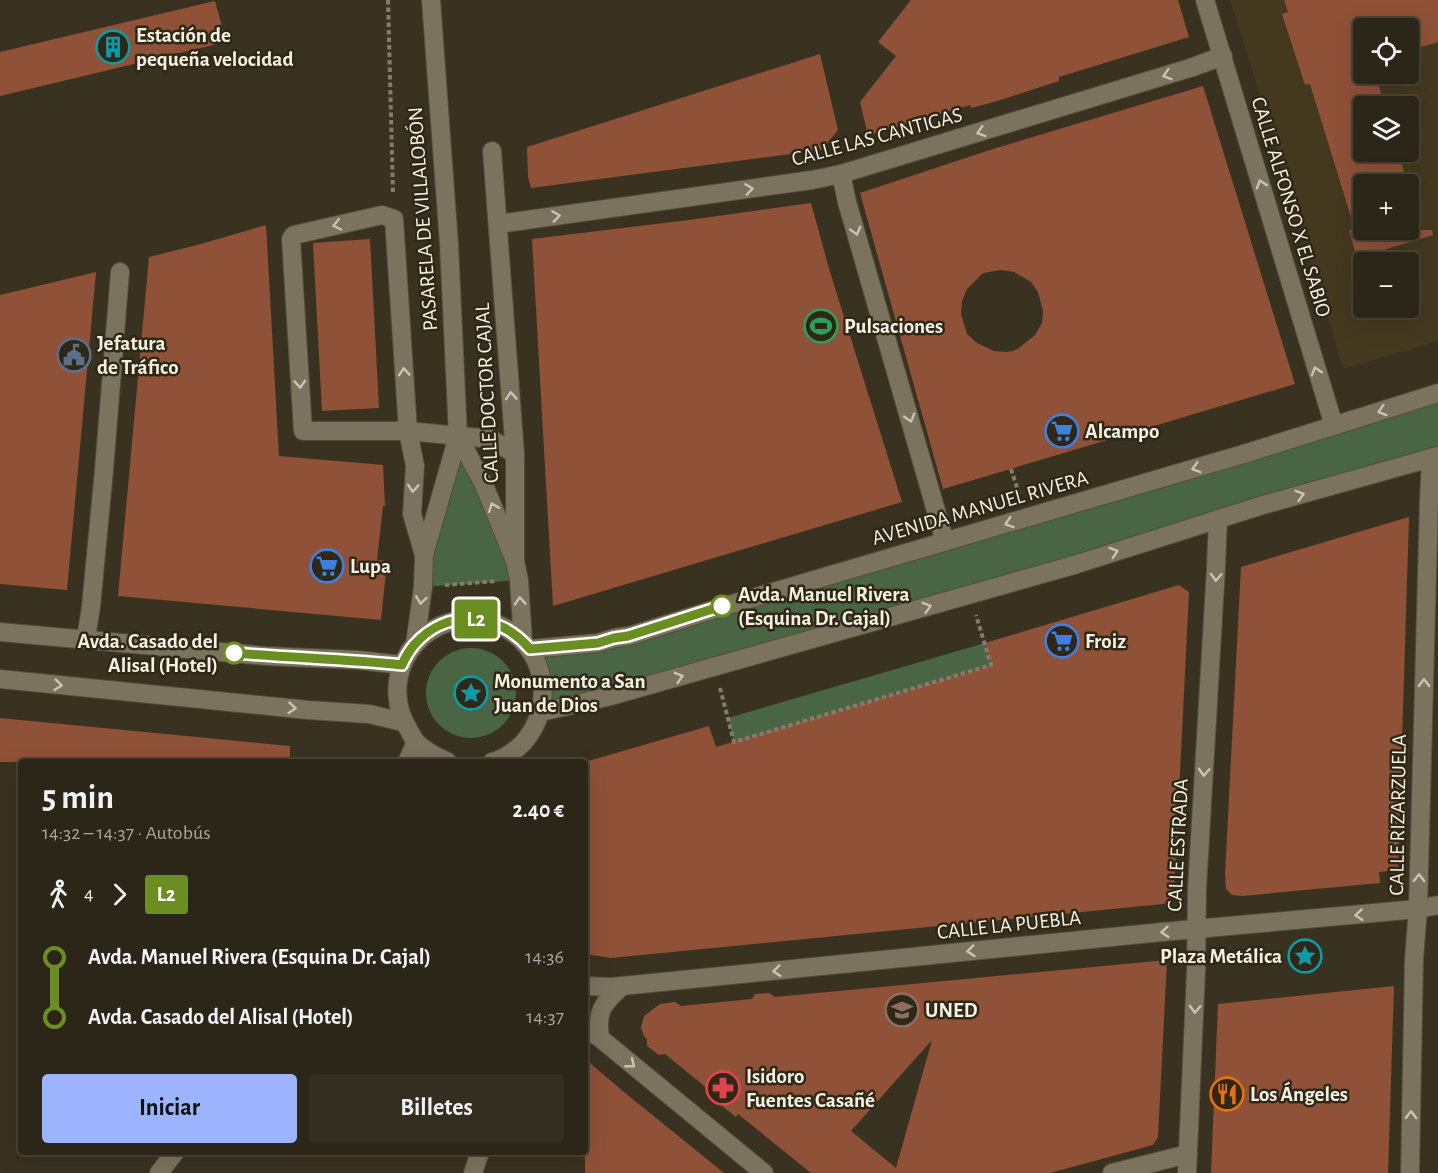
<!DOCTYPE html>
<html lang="es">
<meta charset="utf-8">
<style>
body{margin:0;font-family:"Alegreya Sans",sans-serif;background:#342e21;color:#f1f3f6;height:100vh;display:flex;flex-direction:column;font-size:22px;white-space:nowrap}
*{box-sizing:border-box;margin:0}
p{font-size:20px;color:#a6a5a2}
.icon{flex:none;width:33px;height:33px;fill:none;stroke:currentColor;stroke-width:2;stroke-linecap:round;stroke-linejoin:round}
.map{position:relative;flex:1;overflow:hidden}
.sheet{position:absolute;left:18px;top:759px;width:570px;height:396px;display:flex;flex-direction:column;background:#2c2618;border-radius:6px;box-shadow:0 6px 24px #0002,0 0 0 2px #484337}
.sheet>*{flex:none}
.badge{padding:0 12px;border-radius:4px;font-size:21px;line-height:39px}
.controls{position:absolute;left:1353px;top:18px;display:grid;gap:12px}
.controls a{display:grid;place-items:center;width:66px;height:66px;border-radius:6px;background:#2c2618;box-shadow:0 6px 24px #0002,0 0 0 2px #484337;font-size:30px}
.map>.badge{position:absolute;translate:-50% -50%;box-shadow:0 0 0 3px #fff}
.legs{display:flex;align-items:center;gap:9px;height:66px;padding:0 24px;font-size:20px}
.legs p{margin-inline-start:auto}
.head{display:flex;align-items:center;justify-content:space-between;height:102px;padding:0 24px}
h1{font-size:33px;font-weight:600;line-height:45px}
.button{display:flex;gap:12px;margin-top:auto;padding:12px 24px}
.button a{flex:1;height:69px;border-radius:6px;background:#9cb4fd;color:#111;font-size:24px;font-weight:600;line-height:69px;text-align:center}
.button a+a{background:#342e21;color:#f1f3f6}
ul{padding:0 24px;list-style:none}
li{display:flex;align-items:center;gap:21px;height:60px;font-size:22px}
li i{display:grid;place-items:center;width:9px;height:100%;margin:0 8px;background:currentColor}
li i::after{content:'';width:15px;height:15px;margin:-8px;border:4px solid;border-radius:50%;background:#2c2618}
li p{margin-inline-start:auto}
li:first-child i{background:linear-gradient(#0000 50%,currentColor 0)}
li:last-child i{background:linear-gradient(currentColor 50%,#0000 0)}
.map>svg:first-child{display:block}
</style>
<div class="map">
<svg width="1438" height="1173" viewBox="0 0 1438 1173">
<rect width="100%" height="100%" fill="#3a3220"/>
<path fill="#44391f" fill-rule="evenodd" d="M1230 0H1438V341L1343 369 1291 192ZM1364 28H1408V74H1364ZM1364 106H1408V152H1364ZM1364 184H1408V230H1364ZM1364 262H1408V308H1364Z"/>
<g fill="#496544">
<path d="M1438 395V452L541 712 530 649 598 643Z"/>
<path d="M458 436 519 580 423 587Z"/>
<path d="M985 643 991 665 734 742 728 718Z"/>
<circle cx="471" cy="693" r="45"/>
</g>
<g fill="#8f5138" fill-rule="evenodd">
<path d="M911 0H1178L1189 37 1059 77V81L994 102 971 108 970 105 868 136 860 102 896 56 878 42Z"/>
<path d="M1284 0H1438V42L1408 51V28H1364V74H1375L1385 106H1364V152H1398L1408 184H1364V230H1432L1433 235 1357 258 1349 230H1355L1310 84 1305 85 1282 14 1288 12Z"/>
<path d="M215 1 226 42 0 96V52Z"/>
<path d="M820 54 838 130 822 150 531 188 528 177 527 147Z"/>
<path d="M1203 86 1295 384 943 489 860 193 993 149ZM1001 270 1014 272 1031 282 1038 292 1043 311 1042 323 1035 335 1019 348 1013 351 1007 352 994 351 977 343 967 334 961 314 962 301 967 289 983 273Z"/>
<path d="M811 203 830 272 902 502 553 606 532 239 689 220Z"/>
<path d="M266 225 279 456 383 465 385 506H383L377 560 387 561 381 620 118 596 149 257 201 244Z"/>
<path d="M370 239 379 408 322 411 313 243Z"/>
<path d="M96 272 67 590 0 584V295Z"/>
<path d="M1409 517 1398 870 1379 872 1380 883 1242 896 1232 895 1226 889 1225 874 1241 567Z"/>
<path d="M1179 585 1189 592 1174 893 1170 902 1163 904 611 958 585 954V762L709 726 716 747 991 665 985 643Z"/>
<path d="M0 718 290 746V762H0Z"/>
<path d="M1167 960 1158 1137 1153 1145 1050 1173H811L738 1114 736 1117 722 1106 719 1098 665 1054 659 1055 647 1046V1039L644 1036 641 1028 644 1016 660 1004 675 1002 681 1006 752 999 755 994 769 993 775 997ZM932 1040 896 1168 851 1131Z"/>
<path d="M1394 986 1388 1173H1211L1218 1004Z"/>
<path d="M585 1059 624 1092 724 1173H585Z"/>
</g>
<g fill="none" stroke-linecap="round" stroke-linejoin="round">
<g stroke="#544d3d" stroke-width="20">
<path id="pedestrian" d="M1112 1173 1188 1154"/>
</g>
<g stroke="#544d3d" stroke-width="20">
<g id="minor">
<path d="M1205 0 1334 426"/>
<path d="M492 151 515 454V561"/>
<path d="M841 174 847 202 945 542"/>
<path d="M498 224 812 180 841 174 1190 68 1223 56"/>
<path d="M424 555 412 514 415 466 408 431 394 219 382 215 294 235 291 239 303 431H408L491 439 515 454"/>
<path d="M86 638 91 607 104 470 120 272"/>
<path d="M407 762 416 742"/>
<path d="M585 986 612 987 1162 932 1418 909 1438 905"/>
<path d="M585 1028 600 1038 764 1173"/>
<path d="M600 1038C596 1010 603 1004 622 986"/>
<path d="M159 1173 175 1152"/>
<path d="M473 1173 480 1152"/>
<path d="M1187 1173 1196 971 1197 889 1216 567 1218 519"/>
<path d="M1410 1173 1414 959 1418 909 1429 499 1431 458"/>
</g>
</g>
<g stroke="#544d3d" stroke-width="20">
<g id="tertiary">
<path d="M458 436 484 485 515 561 519 580 523 641"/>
<path d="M415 644 423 587 424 555 458 436 449 244 431 0"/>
</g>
</g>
<g stroke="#544d3d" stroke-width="20">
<g id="secondary">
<path d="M0 632 266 656 358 660 402 665"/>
<path d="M530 649 598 643 614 638 629 636 722 607 1247 453 1438 393"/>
<path d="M0 679 308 710 369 714 403 722"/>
<path d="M541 712 607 697 1074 565 1263 505 1438 456"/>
<path d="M448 762C437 757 426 752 417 743 414 740 412 736 410 732 378 684 410 622 468 619 478 618 489 621 499 625 546 646 557 705 523 743 515 751 504 759 492 762"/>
</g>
</g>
<g stroke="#837c6c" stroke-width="4" stroke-dasharray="4.5 3" stroke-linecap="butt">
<path d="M388 0 393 194"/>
<path d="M1011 469 1020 497"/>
<path d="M445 585 497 581"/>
<path d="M720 688 734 742 991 665 976 615"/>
</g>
<use href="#pedestrian" stroke="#7c735e" stroke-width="18"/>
<use href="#minor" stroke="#7c735e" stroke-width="18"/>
<use href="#tertiary" stroke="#7c735e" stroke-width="18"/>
<use href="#secondary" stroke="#7c735e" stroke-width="18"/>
</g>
<defs><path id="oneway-chevron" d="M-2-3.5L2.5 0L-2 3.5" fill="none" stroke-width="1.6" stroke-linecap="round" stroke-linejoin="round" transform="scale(1.5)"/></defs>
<g stroke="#cbc4b5">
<use href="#oneway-chevron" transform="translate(1167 75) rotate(163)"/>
<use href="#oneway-chevron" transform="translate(981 132) rotate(163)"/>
<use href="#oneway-chevron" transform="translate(1261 184) rotate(-107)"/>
<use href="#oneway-chevron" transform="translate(749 189) rotate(-8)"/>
<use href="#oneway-chevron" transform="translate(556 216) rotate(-8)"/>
<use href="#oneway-chevron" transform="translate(337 225) rotate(168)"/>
<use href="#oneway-chevron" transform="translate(856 231) rotate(74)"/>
<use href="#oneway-chevron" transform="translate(1316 371) rotate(-107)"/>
<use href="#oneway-chevron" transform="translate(404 372) rotate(-94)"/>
<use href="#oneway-chevron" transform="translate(300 384) rotate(86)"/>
<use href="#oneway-chevron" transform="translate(511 396) rotate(-94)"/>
<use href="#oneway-chevron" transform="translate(1382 411) rotate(162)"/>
<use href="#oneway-chevron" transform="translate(910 418) rotate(74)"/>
<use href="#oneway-chevron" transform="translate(1196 468) rotate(164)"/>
<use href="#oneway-chevron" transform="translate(413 488) rotate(94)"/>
<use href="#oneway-chevron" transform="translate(1300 495) rotate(-16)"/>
<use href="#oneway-chevron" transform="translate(493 507) rotate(-112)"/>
<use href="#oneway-chevron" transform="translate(1009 523) rotate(163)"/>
<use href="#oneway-chevron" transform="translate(1114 552) rotate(-18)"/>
<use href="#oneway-chevron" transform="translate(1216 577) rotate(93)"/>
<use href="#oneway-chevron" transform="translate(421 600) rotate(98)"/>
<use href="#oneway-chevron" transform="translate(520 601) rotate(-94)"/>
<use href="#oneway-chevron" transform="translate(927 607) rotate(-16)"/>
<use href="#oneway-chevron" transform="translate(679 677) rotate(-16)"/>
<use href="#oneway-chevron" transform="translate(1424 683) rotate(-89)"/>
<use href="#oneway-chevron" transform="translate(58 685) rotate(6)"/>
<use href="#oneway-chevron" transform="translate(292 708) rotate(5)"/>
<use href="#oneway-chevron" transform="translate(1204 772) rotate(93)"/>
<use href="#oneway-chevron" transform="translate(1419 878) rotate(-89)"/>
<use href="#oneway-chevron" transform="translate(1359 915) rotate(175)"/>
<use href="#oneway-chevron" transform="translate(1165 932) rotate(175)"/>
<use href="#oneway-chevron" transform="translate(971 951) rotate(174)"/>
<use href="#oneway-chevron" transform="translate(777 971) rotate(174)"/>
<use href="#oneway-chevron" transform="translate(1195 1009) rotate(92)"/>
<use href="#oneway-chevron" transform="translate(631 1064) rotate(39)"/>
<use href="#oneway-chevron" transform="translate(1411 1115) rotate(-89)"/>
</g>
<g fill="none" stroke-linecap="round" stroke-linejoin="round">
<g stroke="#fff" stroke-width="14">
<path id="line-1" d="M234 653C290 658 346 659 402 665 405 658 409 651 414 645 447 607 500 613 530 649L598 643 614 638 628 636 722 606"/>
</g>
<use href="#line-1" stroke="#6b8e23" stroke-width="9"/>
</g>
<defs>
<g id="building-ring" transform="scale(1.725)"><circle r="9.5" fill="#302816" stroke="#0f9aa8" stroke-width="1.5"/><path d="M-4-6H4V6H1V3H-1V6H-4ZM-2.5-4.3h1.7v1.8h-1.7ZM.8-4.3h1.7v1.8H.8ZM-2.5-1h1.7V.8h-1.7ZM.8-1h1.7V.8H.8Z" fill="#0f9aa8"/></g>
<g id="stadium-ring" transform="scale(1.725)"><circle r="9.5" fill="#302816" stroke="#2e9e5b" stroke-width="1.5"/><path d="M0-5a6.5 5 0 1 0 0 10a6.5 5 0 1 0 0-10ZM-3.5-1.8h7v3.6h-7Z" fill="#2e9e5b"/></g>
<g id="civic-ring" transform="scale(1.725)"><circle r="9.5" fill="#302816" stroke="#5c6f8a" stroke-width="1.5"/><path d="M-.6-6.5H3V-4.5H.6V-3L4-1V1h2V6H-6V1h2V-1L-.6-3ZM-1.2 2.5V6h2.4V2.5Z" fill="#5c6f8a"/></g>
<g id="supermarket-ring" transform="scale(1.725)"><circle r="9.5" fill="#302816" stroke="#3f7fe0" stroke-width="1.5"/><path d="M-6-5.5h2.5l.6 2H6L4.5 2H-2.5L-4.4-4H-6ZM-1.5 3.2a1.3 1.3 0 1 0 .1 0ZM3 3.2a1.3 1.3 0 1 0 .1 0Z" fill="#3f7fe0"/></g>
<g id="sight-ring" transform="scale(1.725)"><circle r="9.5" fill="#302816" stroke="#0f9aa8" stroke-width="1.5"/><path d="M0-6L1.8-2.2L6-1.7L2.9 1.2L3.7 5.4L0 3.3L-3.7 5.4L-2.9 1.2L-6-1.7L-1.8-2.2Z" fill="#0f9aa8"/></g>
<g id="university-ring" transform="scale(1.725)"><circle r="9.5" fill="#302816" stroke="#8d6e63" stroke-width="1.5"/><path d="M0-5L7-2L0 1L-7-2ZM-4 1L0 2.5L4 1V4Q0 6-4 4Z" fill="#8d6e63"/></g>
<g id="pharmacy-ring" transform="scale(1.725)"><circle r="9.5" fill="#302816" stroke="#e0444e" stroke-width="1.5"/><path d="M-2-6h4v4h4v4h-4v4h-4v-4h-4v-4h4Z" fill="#e0444e"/></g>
<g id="restaurant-ring" transform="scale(1.725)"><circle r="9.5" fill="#302816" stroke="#e8710a" stroke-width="1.5"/><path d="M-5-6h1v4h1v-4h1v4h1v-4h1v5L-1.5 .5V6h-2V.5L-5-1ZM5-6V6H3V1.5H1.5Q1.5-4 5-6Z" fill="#e8710a"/></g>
</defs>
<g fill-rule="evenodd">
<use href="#building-ring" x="113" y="47"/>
<use href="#stadium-ring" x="821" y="326"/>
<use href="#civic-ring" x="74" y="355"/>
<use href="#supermarket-ring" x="1062" y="431"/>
<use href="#supermarket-ring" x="327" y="566"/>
<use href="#supermarket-ring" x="1062" y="641"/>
<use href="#sight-ring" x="471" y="693"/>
<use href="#sight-ring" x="1305" y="956"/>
<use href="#university-ring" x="902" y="1010"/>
<use href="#pharmacy-ring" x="723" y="1088"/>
<use href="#restaurant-ring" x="1227" y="1094"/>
</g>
<g fill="#fff" stroke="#6b8e23" stroke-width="3">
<circle cx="722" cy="606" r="10"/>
<circle cx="234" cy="653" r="10"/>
</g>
<g text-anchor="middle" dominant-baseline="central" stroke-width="5" stroke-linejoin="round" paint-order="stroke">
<g font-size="21" font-weight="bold" fill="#f5f0e4" stroke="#302816" text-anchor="start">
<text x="136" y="35">Estación de<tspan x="136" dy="24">pequeña velocidad</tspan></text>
<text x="844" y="326">Pulsaciones</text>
<text x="97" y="343">Jefatura<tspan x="97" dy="24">de Tráfico</tspan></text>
<text x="1085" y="431">Alcampo</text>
<text x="350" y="566">Lupa</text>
<text x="1085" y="641">Froiz</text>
<text x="494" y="681">Monumento a San<tspan x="494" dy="24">Juan de Dios</tspan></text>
<text x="1282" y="956" text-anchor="end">Plaza Metálica</text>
<text x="925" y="1010">UNED</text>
<text x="746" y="1076">Isidoro<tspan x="746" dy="24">Fuentes Casañé</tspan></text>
<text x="1250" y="1094">Los Ángeles</text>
</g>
<g font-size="21" fill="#f5f0e4" stroke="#302816">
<text transform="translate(877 137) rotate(-15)">CALLE LAS CANTIGAS</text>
<text transform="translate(1291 207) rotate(73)">CALLE ALFONSO X EL SABIO</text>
<text transform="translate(423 219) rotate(-94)">PASARELA DE VILLALOBÓN</text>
<text transform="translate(487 393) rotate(-93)">CALLE DOCTOR CAJAL</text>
<text transform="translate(980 508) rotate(-16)">AVENIDA MANUEL RIVERA</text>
<text transform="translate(1398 815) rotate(-89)">CALLE RIZARZUELA</text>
<text transform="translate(1178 845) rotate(-87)">CALLE ESTRADA</text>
<text transform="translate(1009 925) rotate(-6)">CALLE LA PUEBLA</text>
</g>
<g font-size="21" font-weight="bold" fill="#f5f0e4" stroke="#302816" text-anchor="start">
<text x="738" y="594">Avda. Manuel Rivera<tspan x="738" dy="24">(Esquina Dr. Cajal)</tspan></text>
<text x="218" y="641" text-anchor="end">Avda. Casado del<tspan x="218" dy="24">Alisal (Hotel)</tspan></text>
</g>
</g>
</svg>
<div class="controls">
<a><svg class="icon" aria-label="locate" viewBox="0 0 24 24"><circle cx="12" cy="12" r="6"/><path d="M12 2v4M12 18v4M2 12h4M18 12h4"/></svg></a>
<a><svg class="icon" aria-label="layers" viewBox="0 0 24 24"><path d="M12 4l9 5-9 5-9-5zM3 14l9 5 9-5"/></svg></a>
<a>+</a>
<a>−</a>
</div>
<b class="badge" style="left:476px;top:619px;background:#6b8e23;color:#fff">L2</b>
<section class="sheet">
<div class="head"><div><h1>5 min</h1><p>14:32 – 14:37 · Autobús</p></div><b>2.40 €</b></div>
<div class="legs"><svg class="icon" aria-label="walk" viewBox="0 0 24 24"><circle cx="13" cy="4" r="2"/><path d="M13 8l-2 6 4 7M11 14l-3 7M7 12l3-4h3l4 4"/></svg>4<svg class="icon" aria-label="forward" viewBox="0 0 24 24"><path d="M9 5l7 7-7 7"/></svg><b class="badge" style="background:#6b8e23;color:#fff">L2</b></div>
<ul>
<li><i style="color:#6b8e23"></i><b>Avda. Manuel Rivera (Esquina Dr. Cajal)</b><p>14:36</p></li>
<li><i style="color:#6b8e23"></i><b>Avda. Casado del Alisal (Hotel)</b><p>14:37</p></li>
</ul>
<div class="button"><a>Iniciar</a><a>Billetes</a></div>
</section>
</div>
